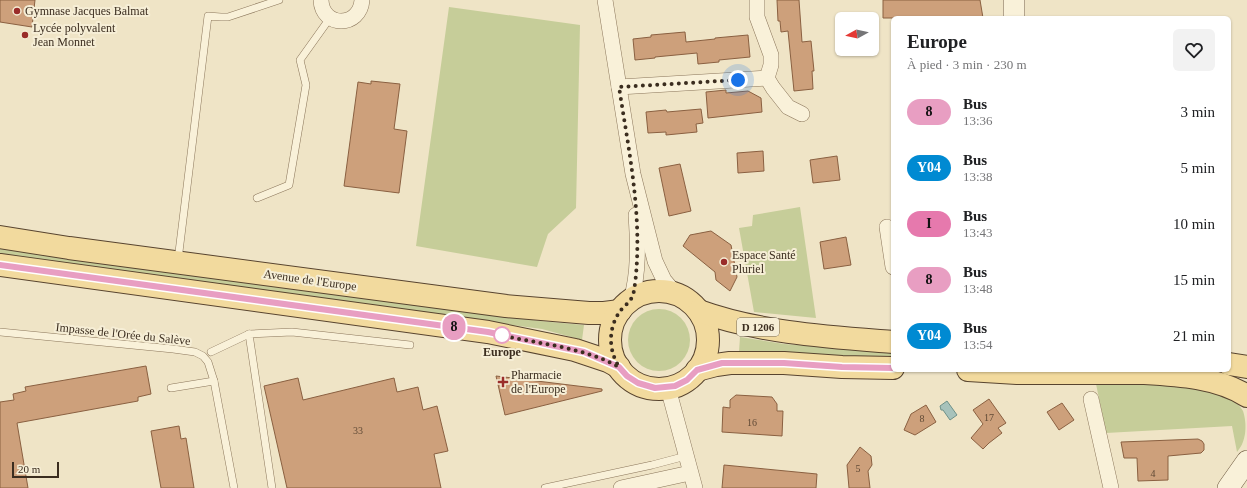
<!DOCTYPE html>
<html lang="fr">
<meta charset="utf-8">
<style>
body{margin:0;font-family:"Times New Roman",serif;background:#f2f2f2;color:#202124;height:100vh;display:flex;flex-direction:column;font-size:15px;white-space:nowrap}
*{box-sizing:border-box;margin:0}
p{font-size:13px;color:#757577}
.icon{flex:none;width:22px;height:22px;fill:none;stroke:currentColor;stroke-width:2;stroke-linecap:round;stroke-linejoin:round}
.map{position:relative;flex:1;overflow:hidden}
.sheet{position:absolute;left:891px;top:16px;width:340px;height:356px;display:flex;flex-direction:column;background:#fff;border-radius:6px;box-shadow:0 1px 3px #0004}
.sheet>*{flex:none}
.badge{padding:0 8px;border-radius:13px;font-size:14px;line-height:26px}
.needle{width:26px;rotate:262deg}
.controls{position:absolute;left:835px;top:12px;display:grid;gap:8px}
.controls a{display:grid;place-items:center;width:44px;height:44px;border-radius:6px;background:#fff;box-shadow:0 1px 3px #0004;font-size:20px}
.scale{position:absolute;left:12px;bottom:10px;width:47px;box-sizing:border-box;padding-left:4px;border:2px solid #3b2d1f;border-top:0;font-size:11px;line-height:14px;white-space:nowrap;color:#3b2d1f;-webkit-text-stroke:3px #f6eed6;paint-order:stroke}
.you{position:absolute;width:20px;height:20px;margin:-10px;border:3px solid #fff;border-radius:50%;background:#1a73e8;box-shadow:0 0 0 6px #1a73e833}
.map>.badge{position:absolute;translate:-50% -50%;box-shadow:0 0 0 2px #fff}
.round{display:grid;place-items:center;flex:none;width:42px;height:42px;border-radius:6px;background:#f2f2f2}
.summary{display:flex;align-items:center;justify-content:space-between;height:68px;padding:0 16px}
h1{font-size:19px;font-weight:800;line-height:30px}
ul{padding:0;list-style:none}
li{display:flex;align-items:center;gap:12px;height:56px;padding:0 16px}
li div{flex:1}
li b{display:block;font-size:15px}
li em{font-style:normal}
li .badge{min-width:44px;font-weight:700;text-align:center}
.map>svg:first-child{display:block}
</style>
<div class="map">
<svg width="1247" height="488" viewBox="0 0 1247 488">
<rect width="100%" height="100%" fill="#efe4c6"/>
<g fill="#c6cd99">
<path d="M449 7 580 25 576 208 548 234 537 267 416 246Z"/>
<path d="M800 207 816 318 754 312 739 228 752 226 753 215Z"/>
<path d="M0 248 540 321 584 325 582 340 542 329 0 257Z"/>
<circle cx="659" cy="340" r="31"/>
<path d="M740 337 784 344 893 352V359L739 352Z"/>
<path d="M1095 379 1192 387 1231 396C1234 402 1240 405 1243 411 1247 423 1247 441 1237 452L1232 426 1106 433Z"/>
</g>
<path fill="#a7c2bb" stroke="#6e9189" d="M947 401 957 415 950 420 943 410H941L940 406Z"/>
<g fill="#cda07b" stroke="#8a6041">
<path d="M0 0H35L32 27 0 22Z"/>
<path d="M777 0H799L802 42 811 41 814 71H812L813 89 794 91 788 31 781 32 780 21H778Z"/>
<path d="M883 0H980L983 18H883Z"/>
<path d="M685 32 686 42 715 39V38L748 35 750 57 719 60V62L698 64 697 53 655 57V58L635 60 633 39 651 37V35Z"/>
<path d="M371 81 400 84 394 129 407 131 399 193 344 186 358 82 371 84Z"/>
<path d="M726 90V93L748 91 761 98 762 112 708 118 706 92Z"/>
<path d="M701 109 703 123 696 124 697 132 666 135V132L648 133 646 112 666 110 667 112Z"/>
<path d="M763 151 764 171 738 173 737 153Z"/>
<path d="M837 156 840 180 813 183 810 160Z"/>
<path d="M680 164 691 211 669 216 659 168Z"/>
<path d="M711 231 731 245 737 277 730 291 716 280 715 272 683 246 690 235Z"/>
<path d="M846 237 851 265 824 269 820 242Z"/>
<path d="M146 366 151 394 138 397V401L17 423 28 488H0V402L14 400 13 394 26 391 25 387Z"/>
<path d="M496 376 602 389V391L505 415Z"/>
<path d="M298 378 303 400 394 378 397 392 418 387 423 410 437 406 448 451 434 454 441 488H287L264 386Z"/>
<path d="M736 395 772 397 777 404V411H783L782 436 722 432 723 407 730 408V400Z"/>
<path d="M989 399 1006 423 998 428 1002 433 989 443 983 449 971 438 983 424 973 410Z"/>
<path d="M1062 403 1074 420 1059 430 1047 412Z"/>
<path d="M926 405 936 422 915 435 904 430 911 414Z"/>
<path d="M179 426 181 439 186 438 194 488H161L151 431Z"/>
<path d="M1198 439 1202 441 1204 444V450L1201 453 1168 456V480L1138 481 1137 458H1124L1121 442Z"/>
<path d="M860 447 871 456 872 465 868 471 870 488H849L847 465Z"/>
<path d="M724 465 817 474 816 488H722Z"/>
</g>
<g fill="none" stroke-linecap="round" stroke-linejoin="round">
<g stroke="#8b765b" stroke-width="8">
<g id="lane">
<path d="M257 198 289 185 306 85 300 60 330 18"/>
<path d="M178 260 208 16 221 17H228L279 0"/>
<path d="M0 332 173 349 195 352 203 356 208 362 214 381 234 488"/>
<path d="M211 352 249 334"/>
<path d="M171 388 214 381"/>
<path d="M272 488 249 334 292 332 410 345"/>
<path d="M545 488 652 465 686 456"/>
</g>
</g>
<g stroke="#8b765b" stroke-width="16">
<g id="street">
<path d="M321 0C322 28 360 28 362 0"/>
<path d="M605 0 633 174 655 261 664 280 675 293"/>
<path d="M757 0V17L771 55V65L767 78 773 88 788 107 802 114"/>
<path d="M619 87 767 78"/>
<path d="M887 227 893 267"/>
<path d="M631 300C639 273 638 243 636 215"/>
<path d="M668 388 695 488"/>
<path d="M1091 399 1111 488"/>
<path d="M621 488 690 473"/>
</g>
</g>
<g stroke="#6c573e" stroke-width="22">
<g id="secondary">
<path d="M1014 18V0"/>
<path d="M1228 488 1247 461"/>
</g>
</g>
<g stroke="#58442f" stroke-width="24">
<g id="primary">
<path d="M0 237 69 248 506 306 589 313H604L620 311"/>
<path d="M0 265 488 332 575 350 608 361 619 367"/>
<circle cx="659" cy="340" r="49"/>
<path d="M699 311C760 333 829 337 893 342"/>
<path d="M1229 364 1247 367"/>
<path d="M697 370 716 365 730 363H784L842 367 893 368"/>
<path d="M968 370 1017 373H1143C1178 375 1217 377 1247 396"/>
</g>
</g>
<use href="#lane" stroke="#f9f1d9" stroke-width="7"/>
<use href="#street" stroke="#f9f1d9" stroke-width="15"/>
<use href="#secondary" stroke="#f9f1d9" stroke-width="21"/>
<use href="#primary" stroke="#f2da9e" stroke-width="22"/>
</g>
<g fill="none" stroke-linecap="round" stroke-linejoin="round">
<g stroke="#fff" stroke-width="9">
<path id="line" d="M0 265 488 332 584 352 619 367 627 376 638 383 655 388 675 386 687 380 697 370 722 363H784L842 367 893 368"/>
</g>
<use href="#line" stroke="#e89ec2" stroke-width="6"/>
<path stroke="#3b2d1f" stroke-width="4" stroke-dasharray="0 7.2" d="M502 335H500C539 344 583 347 619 367 608 349 608 327 621 310 624 306 629 303 631 299 634 295 634 289 635 284 643 218 629 152 619 87L738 80"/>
</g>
<g fill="#9a2d2a" stroke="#f6eed6" stroke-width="1.5">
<circle cx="17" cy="11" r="4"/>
<circle cx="25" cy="35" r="4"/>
<circle cx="724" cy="262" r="4"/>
<path d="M501 376h4v4h4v4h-4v4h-4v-4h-4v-4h4z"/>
</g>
<circle fill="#fff" stroke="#e89ec2" stroke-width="2" cx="502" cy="335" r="8"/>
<g text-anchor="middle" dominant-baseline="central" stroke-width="4" stroke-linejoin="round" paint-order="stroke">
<g font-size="10" fill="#604a36">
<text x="989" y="417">17</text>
<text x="922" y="418">8</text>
<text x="752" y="422">16</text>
<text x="358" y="430">33</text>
<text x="858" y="468">5</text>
<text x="1153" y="473">4</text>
</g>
<rect fill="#f6eed6" stroke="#736756" stroke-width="1" x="737" y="318" width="42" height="18" rx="3"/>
<g font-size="11" font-weight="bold" fill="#3b2d1f">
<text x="758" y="327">D 1206</text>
</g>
<g font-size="12" fill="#3b2d1f" stroke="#f6eed6" text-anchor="start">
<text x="25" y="11">Gymnase Jacques Balmat</text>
<text x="33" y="28">Lycée polyvalent<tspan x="33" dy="14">Jean Monnet</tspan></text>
<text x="732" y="255">Espace Santé<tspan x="732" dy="14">Pluriel</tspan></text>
<text x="511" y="375">Pharmacie<tspan x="511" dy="14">de l'Europe</tspan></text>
</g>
<g font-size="12" fill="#3b2d1f" stroke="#f6eed6">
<text transform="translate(310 280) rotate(8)">Avenue de l'Europe</text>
<text transform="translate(123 334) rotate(6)">Impasse de l'Orée du Salève</text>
</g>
<g font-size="12" font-weight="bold" fill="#3b2d1f" stroke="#f6eed6">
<text x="502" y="352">Europe</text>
</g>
</g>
</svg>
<div class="controls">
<a><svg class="needle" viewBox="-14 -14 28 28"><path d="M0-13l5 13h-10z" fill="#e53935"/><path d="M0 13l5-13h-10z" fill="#757577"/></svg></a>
</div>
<div class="scale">20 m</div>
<div class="you" style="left:738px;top:80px"></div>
<b class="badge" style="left:454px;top:327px;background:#e89ec2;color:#111">8</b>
<section class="sheet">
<div class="summary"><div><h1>Europe</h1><p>À pied · 3 min · 230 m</p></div><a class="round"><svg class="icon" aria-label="heart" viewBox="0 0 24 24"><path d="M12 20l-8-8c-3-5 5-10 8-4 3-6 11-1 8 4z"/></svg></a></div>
<ul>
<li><span class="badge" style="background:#e89ec2;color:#111">8</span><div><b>Bus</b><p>13:36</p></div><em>3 min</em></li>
<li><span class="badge" style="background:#008ad2;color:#fff">Y04</span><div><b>Bus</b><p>13:38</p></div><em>5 min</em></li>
<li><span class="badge" style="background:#e679ad;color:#111">I</span><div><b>Bus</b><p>13:43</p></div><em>10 min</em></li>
<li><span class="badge" style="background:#e89ec2;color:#111">8</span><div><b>Bus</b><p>13:48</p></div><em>15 min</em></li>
<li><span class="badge" style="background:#008ad2;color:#fff">Y04</span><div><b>Bus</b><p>13:54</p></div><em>21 min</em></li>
</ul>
</section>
</div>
